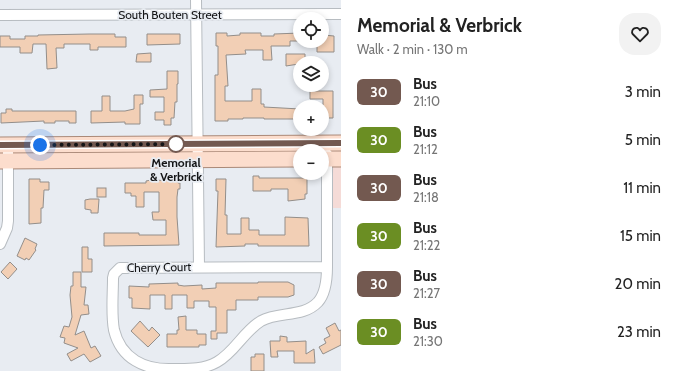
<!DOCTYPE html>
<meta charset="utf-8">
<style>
body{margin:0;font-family:Cabin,sans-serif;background:#f2f2f2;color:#222;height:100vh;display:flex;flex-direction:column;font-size:15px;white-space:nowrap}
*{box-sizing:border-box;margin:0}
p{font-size:13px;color:#767676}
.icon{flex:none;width:22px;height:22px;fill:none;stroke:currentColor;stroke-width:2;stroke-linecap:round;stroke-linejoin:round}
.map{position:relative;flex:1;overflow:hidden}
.side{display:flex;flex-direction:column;background:#fff;width:336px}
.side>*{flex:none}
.badge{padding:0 8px;border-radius:6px;font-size:14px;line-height:26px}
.buttons{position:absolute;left:293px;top:12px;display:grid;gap:8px}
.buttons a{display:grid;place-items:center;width:36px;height:36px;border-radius:50%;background:#fff;box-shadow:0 2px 6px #0003;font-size:20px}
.you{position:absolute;width:20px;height:20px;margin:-10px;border:3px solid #fff;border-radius:50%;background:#1a73e8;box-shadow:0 0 0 6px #1a73e833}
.map>.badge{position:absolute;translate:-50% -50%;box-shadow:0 0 0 2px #fff}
.round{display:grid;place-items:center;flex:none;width:42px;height:42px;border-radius:16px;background:#f2f2f2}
.summary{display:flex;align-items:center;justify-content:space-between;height:68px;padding:0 16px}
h1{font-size:19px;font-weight:700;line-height:30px}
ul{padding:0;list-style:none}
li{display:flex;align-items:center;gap:12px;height:48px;padding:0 16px}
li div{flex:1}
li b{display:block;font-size:15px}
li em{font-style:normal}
li .badge{min-width:44px;font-weight:700;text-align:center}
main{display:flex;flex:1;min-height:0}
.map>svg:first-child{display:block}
</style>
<main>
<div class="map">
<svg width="341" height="371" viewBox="0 0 341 371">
<rect width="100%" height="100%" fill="#e8ecf2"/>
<path fill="#f5dbd7" d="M341 163V208H331L332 165Z"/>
<g fill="#f2cfb5" stroke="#938e8a">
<path d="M216 33H227V36L240 35V33H261V36H274V34L300 33V41H290V46H271L272 60H263V50H245L246 54 226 55 228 86H225V101H252V89H261V104H264V107L300 109V119H264V118H243V119H228V121H215V75H218V46H216Z"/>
<path d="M89 34H115V37H126V47H98V50H90V44H64V48H56L57 68 47 69 46 44H33L32 53H20V47H0V36H10V39H25V36H38V35Z"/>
<path d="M147 34H180V44L147 45Z"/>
<path d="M323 35 334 36V52H317V41H322Z"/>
<path d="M151 53V62H136L137 54Z"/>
<path d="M286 54H305V63L286 66Z"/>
<path d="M167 71H178V84H177V102H175L174 118H171V125H164V120H155V112H164V97H150V90L167 89Z"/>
<path d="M310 91H333V118H323V99H310Z"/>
<path d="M134 95H143V104H140V124H125V122L91 123V111H102V96H110V111H125L134 109Z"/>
<path d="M6 109H12V111H76V123H69V121H55V123H44V121L1 123V113H6Z"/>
<path d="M253 176H259V178H307V194H305V199L288 201V189H271V191H253Z"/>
<path d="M29 179H40V182H49V190H44L43 208H41V223L29 224Z"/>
<path d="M216 179H226L225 215H227V234H241V218H249V230H259V235H285V217L308 218 309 246H258V244H245V246L216 247 218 191H216Z"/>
<path d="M151 180 178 181V183H180V189H178L177 197V217L179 245 104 246V233H139V235H166V220H153L152 212H159V192H144V207H136V196H131V193H125V183H146V181Z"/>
<rect x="97" y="188" width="9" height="9"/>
<path d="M90 199H99L98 213H91V210L85 209V200Z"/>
<path d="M25 238 37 244 35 249 36 250 29 260 26 258 25 260 17 256Z"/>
<path d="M82 247H88V259H92V272H82Z"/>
<path d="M10 262 17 269 8 279 1 272Z"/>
<path d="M73 272H81V287H86L84 305H88L89 314 81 315 75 335 84 331 91 348 95 346 101 356 90 362 84 354 71 361 67 354 78 348 64 343 65 338 60 337 64 326 69 327 72 317 70 295 71 286H73Z"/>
<path d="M258 282H288L294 285V295L288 297H258V300H236V310H227V333H217V339H211V331H216V307H209V301H194V308H187V295H172V309H165V295H150V309L132 308V298H129V286L149 287V284L178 283V285L184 286 202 285V289L216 288V283H258Z"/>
<path d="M186 316V330H197V334H206V345H199V347H167V334H177V330H179L178 317Z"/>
<path d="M140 321 149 331 152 327 160 335 148 347 131 331Z"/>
<path d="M335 323 339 331 341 330V345L323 354 319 347 326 343 324 339 330 336 326 328Z"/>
<path d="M280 336 287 337V342L306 341V354L314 349 315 363H294V351H277L278 357H271L270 341H280Z"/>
<path d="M255 354H264V371H251V357H255Z"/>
</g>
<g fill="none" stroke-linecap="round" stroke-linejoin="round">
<g stroke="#b7bcc1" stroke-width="12">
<g id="street">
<path d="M196 0 199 267"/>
<path d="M0 15 341 14"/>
<path d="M327 154V267C327 279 326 293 318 302 303 318 279 311 261 321 243 332 235 352 217 362 203 370 187 369 172 369 145 370 121 359 114 330 111 314 113 295 113 278L114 274 120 268 327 267"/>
<path d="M0 244 7 228 8 221V145"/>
</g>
</g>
<g stroke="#aa8978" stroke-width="17">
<g id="primary">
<path d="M0 145 341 143"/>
<path d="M322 159H341"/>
<path d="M0 161 300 159"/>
</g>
</g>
<use href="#street" stroke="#fff" stroke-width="10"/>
<use href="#primary" stroke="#fcddcd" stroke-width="15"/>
</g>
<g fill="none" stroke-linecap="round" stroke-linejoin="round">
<g stroke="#fff" stroke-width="9">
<path id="line" d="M0 145 341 143"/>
</g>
<use href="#line" stroke="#735950" stroke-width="6"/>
<path stroke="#141517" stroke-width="4" stroke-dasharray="0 7.2" d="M40 145 182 144H176"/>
</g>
<circle fill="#fff" stroke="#735950" stroke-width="2" cx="176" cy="144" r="8"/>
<g text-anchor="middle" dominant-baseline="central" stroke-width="3.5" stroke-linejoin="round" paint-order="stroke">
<g font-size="12" fill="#141517" stroke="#e8ecf2">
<text x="170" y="14">South Bouten Street</text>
<text transform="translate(159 267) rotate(-1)">Cherry Court</text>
</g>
<g font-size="12" font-weight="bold" fill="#141517" stroke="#e8ecf2">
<text x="176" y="162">Memorial<tspan x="176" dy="14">&amp; Verbrick</tspan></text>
</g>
</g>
</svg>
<div class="buttons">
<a><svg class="icon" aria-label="locate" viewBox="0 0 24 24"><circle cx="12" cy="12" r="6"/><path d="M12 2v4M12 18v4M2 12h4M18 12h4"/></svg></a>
<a><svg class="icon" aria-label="layers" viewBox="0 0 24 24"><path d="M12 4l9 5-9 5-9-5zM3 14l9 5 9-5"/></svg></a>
<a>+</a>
<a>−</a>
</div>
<div class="you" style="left:40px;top:145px"></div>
</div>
<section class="side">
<div class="summary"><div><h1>Memorial &amp; Verbrick</h1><p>Walk · 2 min · 130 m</p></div><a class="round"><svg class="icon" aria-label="heart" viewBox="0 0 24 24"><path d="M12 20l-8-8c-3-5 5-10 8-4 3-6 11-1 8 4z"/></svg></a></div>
<ul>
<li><span class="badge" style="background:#735950;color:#fff">30</span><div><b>Bus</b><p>21:10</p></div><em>3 min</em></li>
<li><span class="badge" style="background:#6b8e23;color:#fff">30</span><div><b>Bus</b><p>21:12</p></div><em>5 min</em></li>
<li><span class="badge" style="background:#735950;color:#fff">30</span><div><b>Bus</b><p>21:18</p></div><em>11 min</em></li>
<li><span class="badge" style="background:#6b8e23;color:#fff">30</span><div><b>Bus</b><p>21:22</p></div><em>15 min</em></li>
<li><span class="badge" style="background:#735950;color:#fff">30</span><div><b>Bus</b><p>21:27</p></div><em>20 min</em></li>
<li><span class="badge" style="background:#6b8e23;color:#fff">30</span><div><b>Bus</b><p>21:30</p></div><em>23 min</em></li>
</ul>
</section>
</main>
